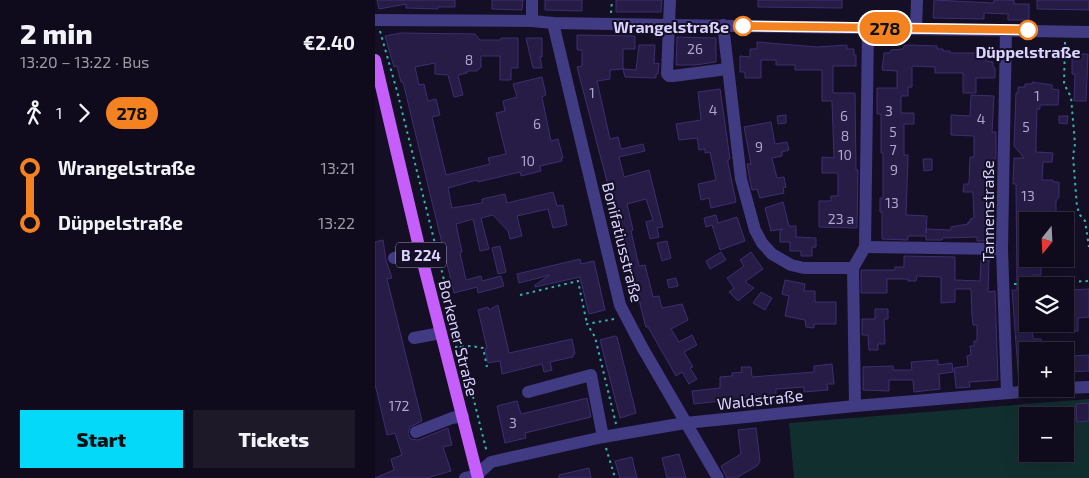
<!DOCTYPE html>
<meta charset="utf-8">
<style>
body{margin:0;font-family:"Exo 2",sans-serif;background:#1d1929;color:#f1f3f6;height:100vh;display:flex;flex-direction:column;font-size:19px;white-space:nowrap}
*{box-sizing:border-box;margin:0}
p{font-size:16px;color:#9b9ba3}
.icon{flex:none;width:28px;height:28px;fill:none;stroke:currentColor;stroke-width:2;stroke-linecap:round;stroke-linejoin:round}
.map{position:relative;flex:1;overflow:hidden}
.drawer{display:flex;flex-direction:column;background:#0f0b1c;width:375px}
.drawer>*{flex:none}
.badge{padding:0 10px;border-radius:16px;font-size:18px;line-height:32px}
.needle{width:32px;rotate:198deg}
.fabs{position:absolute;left:644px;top:212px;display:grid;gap:10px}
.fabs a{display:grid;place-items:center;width:55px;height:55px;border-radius:0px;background:#0f0b1c;box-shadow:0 5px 20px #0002,0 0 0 1px #2f2b3b;font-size:25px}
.map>.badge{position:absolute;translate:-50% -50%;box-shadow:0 0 0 2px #fff}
.legs{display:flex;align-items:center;gap:8px;height:55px;padding:0 20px;font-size:16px}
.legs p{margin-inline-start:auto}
.overview{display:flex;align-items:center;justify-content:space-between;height:85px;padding:0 20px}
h1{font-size:28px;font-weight:800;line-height:38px}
.action{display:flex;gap:10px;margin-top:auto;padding:10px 20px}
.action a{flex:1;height:58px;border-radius:0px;background:#05d9fa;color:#111;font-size:20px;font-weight:800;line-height:58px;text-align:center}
.action a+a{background:#1d1929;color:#f1f3f6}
ul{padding:0 20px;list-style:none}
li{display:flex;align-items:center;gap:18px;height:55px;font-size:19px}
li i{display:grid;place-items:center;width:8px;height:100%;margin:0 6px;background:currentColor}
li i::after{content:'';width:12px;height:12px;margin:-6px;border:4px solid;border-radius:50%;background:#0f0b1c}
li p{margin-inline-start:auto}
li:first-child i{background:linear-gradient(#0000 50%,currentColor 0)}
li:last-child i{background:linear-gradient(currentColor 50%,#0000 0)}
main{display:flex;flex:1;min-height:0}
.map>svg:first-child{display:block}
</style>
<main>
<section class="drawer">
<div class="overview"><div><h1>2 min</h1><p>13:20 – 13:22 · Bus</p></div><b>€2.40</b></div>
<div class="legs"><svg class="icon" aria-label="walk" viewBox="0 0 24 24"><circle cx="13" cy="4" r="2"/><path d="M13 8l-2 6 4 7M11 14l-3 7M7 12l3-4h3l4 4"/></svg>1<svg class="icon" aria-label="forward" viewBox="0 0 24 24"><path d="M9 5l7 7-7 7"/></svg><b class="badge" style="background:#f58220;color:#111">278</b></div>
<ul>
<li><i style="color:#f58220"></i><b>Wrangelstraße</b><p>13:21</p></li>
<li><i style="color:#f58220"></i><b>Düppelstraße</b><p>13:22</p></li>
</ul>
<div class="action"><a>Start</a><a>Tickets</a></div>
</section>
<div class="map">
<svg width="714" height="478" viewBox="0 0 714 478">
<rect width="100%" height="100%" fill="#140f25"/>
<path fill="#122f2f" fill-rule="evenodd" d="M714 399V478H419L414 423ZM652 416H690V454H652Z"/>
<g fill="#261c46" stroke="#3e2e71">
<path d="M2 0H80V7H63V9L31 8V4L4 9Z"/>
<path d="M117 0H148L147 10 117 9Z"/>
<path d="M170 0H207V11L170 10Z"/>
<path d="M241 0H287L286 12H241Z"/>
<path d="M383 0H467V8L383 7Z"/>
<path d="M559 0 619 3V0H639V4H654V20H633V14L609 13V19L558 18Z"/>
<path d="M662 0H714V10L662 9Z"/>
<path d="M26 33 100 34 105 40H126V38H143V68H136V80H125V56H106V67L102 71H92V73L83 75 88 95 79 97 73 75 60 74V63L40 67 44 85 49 84 53 101 61 99 65 115 57 117 71 175 115 164 113 158 131 154 121 113 130 111 128 101 142 97 138 84 167 77 171 95 167 97 176 141 183 139 188 158H186L187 161 165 166 166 171 146 176 145 172 103 182 102 180 73 188 77 208 107 203V199L130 194 132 203 178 192 182 206 188 205 192 225 178 228 173 209 142 216 147 236 135 239 133 231 118 215 106 218 114 249 105 251 98 219 81 224 87 252 85 253 91 280 106 276 107 281 126 276 129 286 103 293 102 287 79 293 28 82H26L22 66 19 67 10 36Z"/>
<path d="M202 35 260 36V49H248V69L235 70V79L222 81 235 139 243 137 246 149 268 144 270 151 244 157 249 177 274 170 288 227 282 228 284 237 275 239 271 222 278 220 271 199 252 204 258 230 256 231 264 266 270 265 278 297 284 296 287 308 307 304 313 320 296 329 304 342 317 335 322 345 309 352 318 367 315 368 322 379 314 384 307 372 301 376 273 327H271L270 324 256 268 250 270 244 246 250 245 246 230 241 232 232 194 235 193 202 67 207 66V50H202Z"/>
<path d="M302 37 341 38V62L320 65H301Z"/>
<path d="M151 38H167V57L165 56 167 68H158Z"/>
<path d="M382 42 442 47 472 45V49H479V55H481V66H458V93H480L481 170H483L482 228 444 227V201H456V196H463V173H447V157L459 158 457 101H447V70H420V65H401V60H386V78H370V72H365V56L375 57V49H382Z"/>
<path d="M264 45H280L279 64 284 63 283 74H281V78L250 77 248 69 261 70Z"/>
<path d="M535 45 562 46V49H568V51H575V53H603V58H611V61L618 62V67L620 68V78H601V93H588V73H560V67L537 66V87H533V96H526V113H539V124H529V155H533L531 215 552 216 551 233V229L576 230V227L593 224V222H595V219L599 218 598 192H588L589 184H594L595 157H599V136L576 135V115L595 116 596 95 619 96 617 132H621V159H618L617 192H612V208H616V241H602V237L568 238 567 240H551V236H533V240L507 239V212H505V198H508V153H506V114H502V88H522V71L507 70 509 53H515L516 50 528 49 529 46Z"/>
<path d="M697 54H713L711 101H699L700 74H697Z"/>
<path d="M657 82 677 85V89L684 90 683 105H665V109H662L661 138V152L678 153 677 162H668L667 180H678V182H684V197L681 201V221H671V217L652 218V259H666V275H658V279H652V324H657L658 339H666V347L649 348 652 383H644L637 290H642L641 184H638L639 158H649L639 146 641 93H643V87H650V84H657Z"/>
<path d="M345 89 355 159H353V163L361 202 336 208 334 198 326 200 323 184 341 180 335 152 330 153V149L324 150 322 138 304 140 301 124 326 120 323 92Z"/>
<path d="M411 115V123L403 124 402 116Z"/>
<path d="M684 116H693L692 124 684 123Z"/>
<path d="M396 122 400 144 412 142 414 150 407 152V156L397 158 402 178 409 177 411 187 408 188 409 193 385 198 382 189 377 190 374 175 372 164H376L369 127Z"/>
<path d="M548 159H557V170L549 171Z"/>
<path d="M408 202 414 226H421V237L441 238V247H437V256H426V251H415V242H405V231L408 229 396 231 390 208Z"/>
<path d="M341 215 343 223 362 217 370 241 345 250 337 225 331 227 329 218Z"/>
<path d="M8 240 11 260 17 278 12 279 47 421 35 427 33 434 36 439 43 440 73 428 77 445 68 447 76 471 52 478H0L19 470 16 459 27 455 20 433 12 435 0 384V242Z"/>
<path d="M292 241 296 258 287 261 282 243Z"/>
<path d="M125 246 131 272 123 274 117 248Z"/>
<path d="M346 252 351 260 335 269 331 261Z"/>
<path d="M376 252 388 269 370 282 379 288 363 301 354 292 359 288 352 278 369 266 365 260Z"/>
<path d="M529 256 580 257V280L605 281 606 260H614L613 292 620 291 623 380 594 382 595 387 581 388 579 368 593 366 592 356 596 355 595 346H599V341H602V325H598L597 315 596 289H580V302L566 303V277L542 276 541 281H533V279H512V293H486V270H520V267H529Z"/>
<path d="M205 259 206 264 219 261 230 310 214 314 205 277 160 287V285L175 275 144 283 142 274Z"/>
<path d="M301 278 303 286 294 288 292 280Z"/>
<path d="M410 280 430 284 429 291H440V302H461V324H439V328L431 327 430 320 410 316 414 296 407 294Z"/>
<path d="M714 289V317L703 318V331H693V298H690V290Z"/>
<path d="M386 292 397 298 390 310 378 303Z"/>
<path d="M123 305 134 353 197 339 200 354 198 355V357L175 362 177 370 169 372 167 364 127 374 125 361 113 363 110 349 112 348 103 310 113 307 114 310Z"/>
<path d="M500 309H513V319H509L510 344H503V350H494L493 335H487V319H500Z"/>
<path d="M240 336 242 337 261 413 245 418 225 340Z"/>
<path d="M714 355V371L690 372V360L697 359V356Z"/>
<path d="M563 360V365L577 363 578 372 564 374 565 389 539 392 538 380H514V391L488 390V367L518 366V370H537L536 362Z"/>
<path d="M457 364 459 384H452L453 390 429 392V387L401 389V395L319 404 317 391 345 388V377L357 376V373L367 372 366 367H376L377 377 439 372V366Z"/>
<path d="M212 398 216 417 150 433 151 438 130 443 122 406 142 401 146 414Z"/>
<path d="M714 403V421L702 422 701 404Z"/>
<path d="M381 428 385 461 382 466 361 478H352L346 466 366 454 363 430Z"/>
<path d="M304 454 311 478H292L287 458Z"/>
<path d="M257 457 262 478H245L240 461Z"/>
<path d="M214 468 216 478H184V475Z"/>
</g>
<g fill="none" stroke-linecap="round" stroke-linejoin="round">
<g stroke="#32b5b1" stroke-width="2" stroke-dasharray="2.5 4" stroke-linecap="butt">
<path d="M236 13 237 0"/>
<path d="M5 31 22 91 112 453"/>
<path d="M690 42 689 84 696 97 700 144 698 156 702 207 705 215 710 221 714 247"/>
<path d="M639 284 714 281"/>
<path d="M145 295 203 281 212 324"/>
<path d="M239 319 212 324 220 337 241 424"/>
<path d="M80 347 96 346 108 348 112 367"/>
<path d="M231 448 240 478"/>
</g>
<g stroke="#403b83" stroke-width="12">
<path d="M295 0 292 74 294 76H298L352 69"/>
<path d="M0 20 157 21 178 23 714 32"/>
<path d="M157 21V0"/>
<path d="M178 23 245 305 267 347 343 478"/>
<path d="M348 25 366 179 380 230 387 243 397 254 416 265 429 268H478L490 247 493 28"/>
<path d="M541 28 542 0"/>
<path d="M631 30 627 249 632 393"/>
<path d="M490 247 627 249"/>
<path d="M19 258 45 251"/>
<path d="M478 268 480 406"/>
<path d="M39 338 66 333"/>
<path d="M690 388 714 387"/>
<path d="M153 392 216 375 228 437"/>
<path d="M41 432 77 418 88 416"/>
<path d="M90 478 102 475 116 462 228 437 310 423 480 406 681 389"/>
</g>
<path stroke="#c65efc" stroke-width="12" d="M0 60 45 251 103 478"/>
</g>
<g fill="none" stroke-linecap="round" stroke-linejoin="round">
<g stroke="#fff" stroke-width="11">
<path id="line-1" d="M368 26 653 30"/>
</g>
<use href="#line-1" stroke="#f58220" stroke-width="8"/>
</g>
<g fill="#fff" stroke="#f58220" stroke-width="2.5">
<circle cx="368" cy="26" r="9"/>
<circle cx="653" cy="30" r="9"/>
</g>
<g text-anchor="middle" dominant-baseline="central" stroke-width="4" stroke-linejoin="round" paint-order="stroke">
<g font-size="14" fill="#aea6d0">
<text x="320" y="48">26</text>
<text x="94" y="59">8</text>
<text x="217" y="92">1</text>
<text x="662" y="95">1</text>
<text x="338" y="109">4</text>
<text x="514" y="110">3</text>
<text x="469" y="115">6</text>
<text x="606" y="118">4</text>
<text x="162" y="123">6</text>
<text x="651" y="126">5</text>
<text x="518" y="131">5</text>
<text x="470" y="135">8</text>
<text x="384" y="146">9</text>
<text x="518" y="149">7</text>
<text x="470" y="154">10</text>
<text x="153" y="160">10</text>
<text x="519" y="169">9</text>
<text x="653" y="195">13</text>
<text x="517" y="202">13</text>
<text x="466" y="218">23 a</text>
<text x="24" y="405">172</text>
<text x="138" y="422">3</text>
</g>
<rect fill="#140f25" stroke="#9f99bd" stroke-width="1" x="21" y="242.5" width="50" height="25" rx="4"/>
<g font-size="15" font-weight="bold" fill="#dbd4fe">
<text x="46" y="255">B 224</text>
</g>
<g font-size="16" font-weight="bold" fill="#dbd4fe" stroke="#140f25" text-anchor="end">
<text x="354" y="26">Wrangelstraße</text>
<text x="653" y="51" text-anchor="middle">Düppelstraße</text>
</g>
<g font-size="16" fill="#dbd4fe" stroke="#140f25">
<text transform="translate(612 211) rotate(-90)">Tannenstraße</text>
<text transform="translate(248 242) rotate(76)">Bonifatiusstraße</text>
<text transform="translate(84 338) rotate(76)">Borkener Straße</text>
<text transform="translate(385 399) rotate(-6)">Waldstraße</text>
</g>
</g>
</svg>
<div class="fabs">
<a><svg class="needle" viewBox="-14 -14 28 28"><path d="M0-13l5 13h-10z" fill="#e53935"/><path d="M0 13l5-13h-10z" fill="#9b9ba3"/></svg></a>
<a><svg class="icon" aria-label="layers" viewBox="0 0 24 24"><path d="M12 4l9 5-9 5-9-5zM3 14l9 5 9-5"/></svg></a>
<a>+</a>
<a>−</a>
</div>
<b class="badge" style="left:510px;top:28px;background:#f58220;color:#111">278</b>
</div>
</main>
